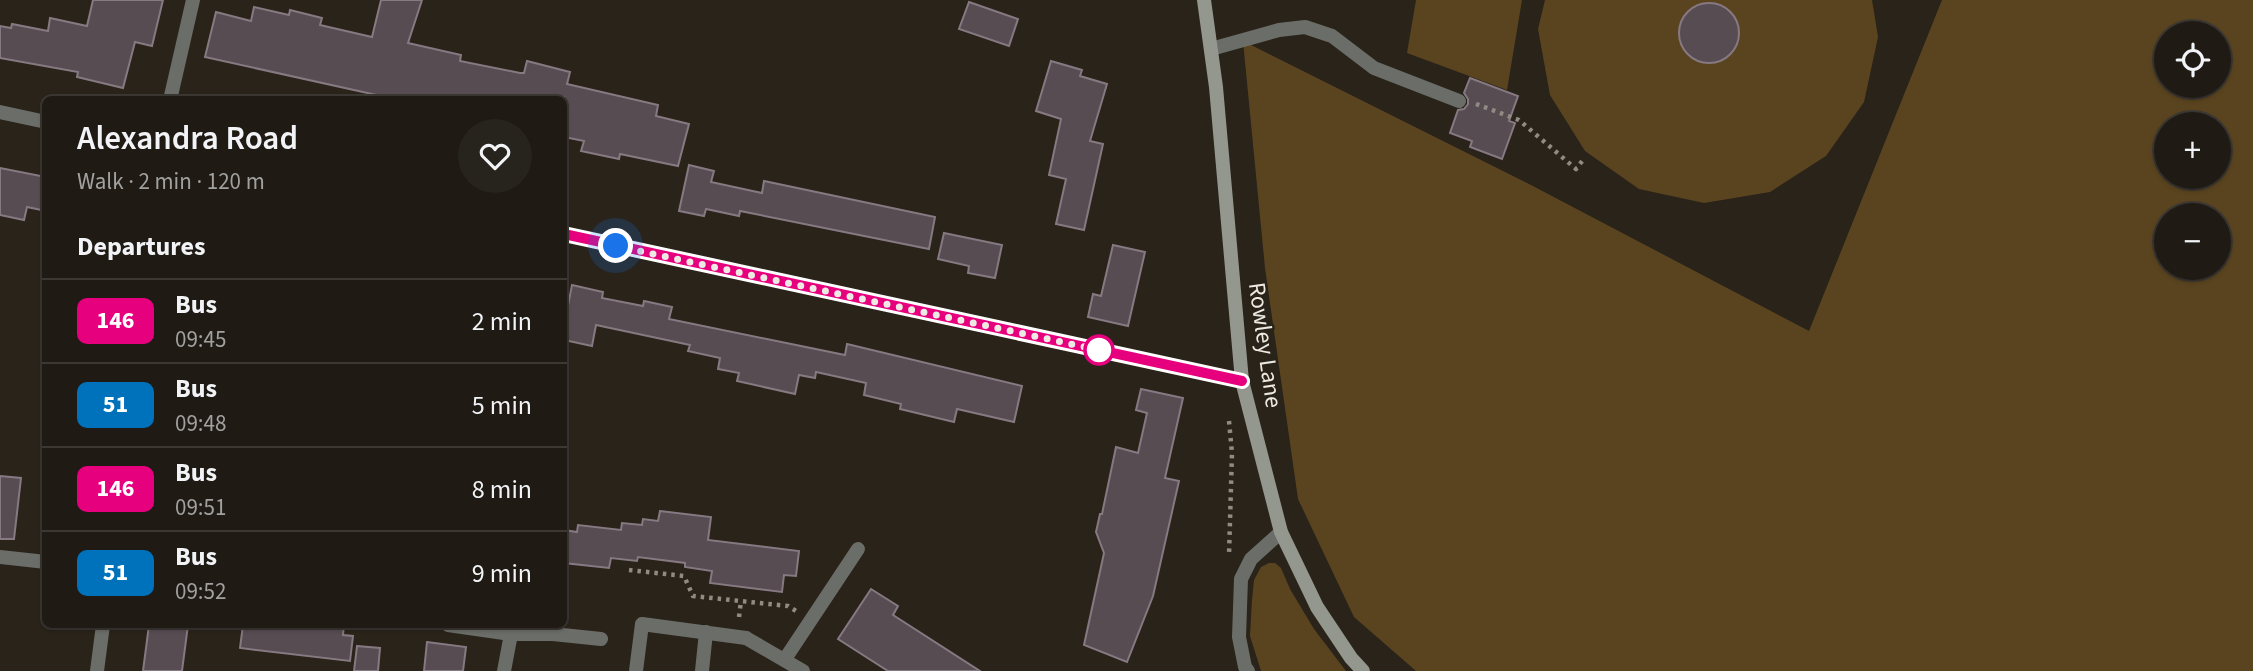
<!DOCTYPE html>
<meta charset="utf-8">
<style>
body{margin:0;font-family:"Source Sans 3",sans-serif;background:#27231d;color:#f1f3f6;height:100vh;display:flex;flex-direction:column;font-size:26px;white-space:nowrap}
*{box-sizing:border-box;margin:0}
p{font-size:23px;color:#a1a1a0}
.icon{flex:none;width:38px;height:38px;fill:none;stroke:currentColor;stroke-width:2;stroke-linecap:round;stroke-linejoin:round}
.map{position:relative;flex:1;overflow:hidden}
.drawer{position:absolute;left:42px;top:96px;width:525px;height:532px;display:flex;flex-direction:column;background:#1f1a14;border-radius:10px;box-shadow:0 2px 5px #0004,0 0 0 2px #3c3834}
.drawer>*{flex:none}
.badge{padding:0 14px;border-radius:10px;font-size:24px;line-height:46px}
.fabs{position:absolute;left:2154px;top:21px;display:grid;gap:14px}
.fabs a{display:grid;place-items:center;width:77px;height:77px;border-radius:50%;background:#1f1a14;box-shadow:0 2px 5px #0004,0 0 0 2px #3c3834;font-size:35px}
.you{position:absolute;width:35px;height:35px;margin:-18px;border:5px solid #fff;border-radius:50%;background:#1a73e8;box-shadow:0 0 0 10px #1a73e833}
.map>.badge{position:absolute;translate:-50% -50%;box-shadow:0 0 0 4px #fff}
h2{padding:0 35px;font-size:26px;line-height:63px}
.round{display:grid;place-items:center;flex:none;width:74px;height:74px;border-radius:37px;background:#27231d}
.summary{display:flex;align-items:center;justify-content:space-between;height:119px;padding:0 35px}
h1{font-size:33px;font-weight:600;line-height:52px}
ul{padding:0;list-style:none}
li{display:flex;align-items:center;gap:21px;height:84px;padding:0 35px;border-top:2px solid #3c3834}
li div{flex:1}
li b{display:block;font-size:26px}
li em{font-style:normal}
li .badge{min-width:77px;font-weight:700;text-align:center}
.map>svg:first-child{display:block}
</style>
<div class="map">
<svg width="2253" height="671" viewBox="0 0 2253 671">
<rect width="100%" height="100%" fill="#29231a"/>
<g fill="#5a441f" fill-rule="evenodd">
<path d="M1416 0H1522L1507 90 1407 53Z"/>
<path d="M1545 0H1872L1878 37 1864 102 1826 156 1770 192 1704 203 1639 189 1585 151 1550 95 1538 29Z"/>
<path d="M1942 0H2253V671H1416L1354 617 1298 499 1265 268 1243 41 1531 185 1809 331ZM2166 33H2219V86H2166ZM2166 124H2219V177H2166ZM2166 215H2219V268H2166Z"/>
<path d="M1269 563H1275L1281 568 1290 589 1314 629 1346 671H1261L1250 636 1252 600 1254 580 1261 567Z"/>
</g>
<g fill="#584c53" stroke="#867981" stroke-width="2">
<path d="M93 0H163L152 46 135 42 123 88 77 77 78 72 0 58V26L11 28 12 24 48 31 50 18 87 26Z"/>
<path d="M381 0H422L408 43 461 55 460 61 520 73H524L527 61 570 72 567 84 658 105 656 116 689 124 678 166 620 154 619 159 581 151 584 141 564 137V96L563 100H399L205 57 216 12 251 21 254 7 289 15 290 10 322 18 320 25 372 37Z"/>
<path d="M969 2 1018 19 1009 46 959 29Z"/>
<circle cx="1709" cy="33" r="30"/>
<path d="M1051 61 1082 70 1080 76 1107 84 1090 141 1103 144 1084 230 1056 224 1066 179 1049 175 1061 119 1036 111Z"/>
<path d="M1470 78 1518 96 1509 121 1515 123 1502 159 1470 147 1472 141 1450 133 1458 110 1464 109 1468 104V99L1464 93Z"/>
<path d="M689 165 714 171 711 182 762 193 764 181 935 217 929 249 740 211 739 216 706 209 704 216 679 211Z"/>
<path d="M0 168 46 177V211L27 207 24 220 0 215Z"/>
<path d="M944 233 1002 245 995 278 968 273 969 266 938 259Z"/>
<path d="M1113 245 1145 252 1128 326 1088 317 1093 294 1101 296Z"/>
<path d="M572 285 603 292 602 298 643 306 644 301 672 307 669 319 845 355 847 344 1022 386 1014 422 957 409 954 422 900 409 901 404 864 395 866 383 816 372 815 378 799 375 795 394 737 381 739 373 718 369 720 358 688 351 690 345 596 325 592 346 564 340V326Z"/>
<path d="M1141 389 1183 398 1165 478 1179 481 1153 596 1127 662 1084 645 1104 553 1096 532 1100 514H1102L1116 447 1138 453 1147 413 1136 410Z"/>
<path d="M0 476 21 478 14 539H0Z"/>
<path d="M660 511 711 517 708 540 799 551 796 576 784 575 782 592 710 583 712 571 685 567V563L638 557 637 561 611 558 609 568 564 563V530L577 532 578 525 621 530 622 523 642 525 643 519 658 521Z"/>
<path d="M871 589 898 606 893 615 980 671H888L838 639Z"/>
<path d="M149 625H188L182 671H143Z"/>
<path d="M243 625H344L343 635 353 636 350 661 240 648Z"/>
<path d="M427 642 466 647 463 671H424Z"/>
<path d="M357 646 380 648 378 671H354Z"/>
</g>
<g fill="none" stroke-linecap="round" stroke-linejoin="round">
<g stroke="#908b83" stroke-width="4.5" stroke-dasharray="3.5 5" stroke-linecap="butt">
<path d="M1476 104 1519 120 1576 169 1583 160"/>
<path d="M1229 421 1232 453 1229 555"/>
<path d="M629 570 684 576 693 596 788 606 796 611"/>
<path d="M739 617 741 601"/>
</g>
<g stroke="#6b6d68" stroke-width="14">
<path d="M1211 49 1279 30 1305 27 1332 36 1374 68 1459 101"/>
<path d="M511 634H553L601 639"/>
<path d="M785 659 858 549"/>
<path d="M97 671 103 625"/>
<path d="M636 671 642 624 746 638"/>
<path d="M702 671 706 632"/>
</g>
<g stroke="#6b6d68" stroke-width="14">
<path d="M170 100 193 0"/>
<path d="M0 112 46 122"/>
<path d="M564 234 1242 381"/>
<path d="M0 557 46 562"/>
<path d="M448 625 511 634 504 671"/>
<path d="M746 638 803 671"/>
<path d="M1248 671 1245 667 1239 637 1241 579 1251 559 1281 532"/>
</g>
<path stroke="#94978e" stroke-width="14" d="M1204 0 1216 87 1242 381 1281 532 1317 607 1351 658 1363 671"/>
</g>
<g fill="none" stroke-linecap="round" stroke-linejoin="round">
<g stroke="#fff" stroke-width="16">
<path id="line" d="M564 234 1242 381"/>
</g>
<use href="#line" stroke="#e6007e" stroke-width="10"/>
<path stroke="#ede9e3" stroke-width="7" stroke-dasharray="0 12.6" d="M616 246 1099 350"/>
</g>
<circle fill="#fff" stroke="#e6007e" stroke-width="3.5" cx="1099" cy="350" r="14"/>
<g text-anchor="middle" dominant-baseline="central" stroke-width="5" stroke-linejoin="round" paint-order="stroke">
<g font-size="24" fill="#ede9e3" stroke="#29231a">
<text transform="translate(1265 345) rotate(82)">Rowley Lane</text>
</g>
</g>
</svg>
<div class="fabs">
<a><svg class="icon" aria-label="locate" viewBox="0 0 24 24"><circle cx="12" cy="12" r="6"/><path d="M12 2v4M12 18v4M2 12h4M18 12h4"/></svg></a>
<a>+</a>
<a>−</a>
</div>
<div class="you" style="left:616px;top:246px"></div>
<section class="drawer">
<div class="summary"><div><h1>Alexandra Road</h1><p>Walk · 2 min · 120 m</p></div><a class="round"><svg class="icon" aria-label="heart" viewBox="0 0 24 24"><path d="M12 20l-8-8c-3-5 5-10 8-4 3-6 11-1 8 4z"/></svg></a></div>
<h2>Departures</h2>
<ul>
<li><span class="badge" style="background:#e6007e;color:#fff">146</span><div><b>Bus</b><p>09:45</p></div><em>2 min</em></li>
<li><span class="badge" style="background:#0072bc;color:#fff">51</span><div><b>Bus</b><p>09:48</p></div><em>5 min</em></li>
<li><span class="badge" style="background:#e6007e;color:#fff">146</span><div><b>Bus</b><p>09:51</p></div><em>8 min</em></li>
<li><span class="badge" style="background:#0072bc;color:#fff">51</span><div><b>Bus</b><p>09:52</p></div><em>9 min</em></li>
</ul>
</section>
</div>
